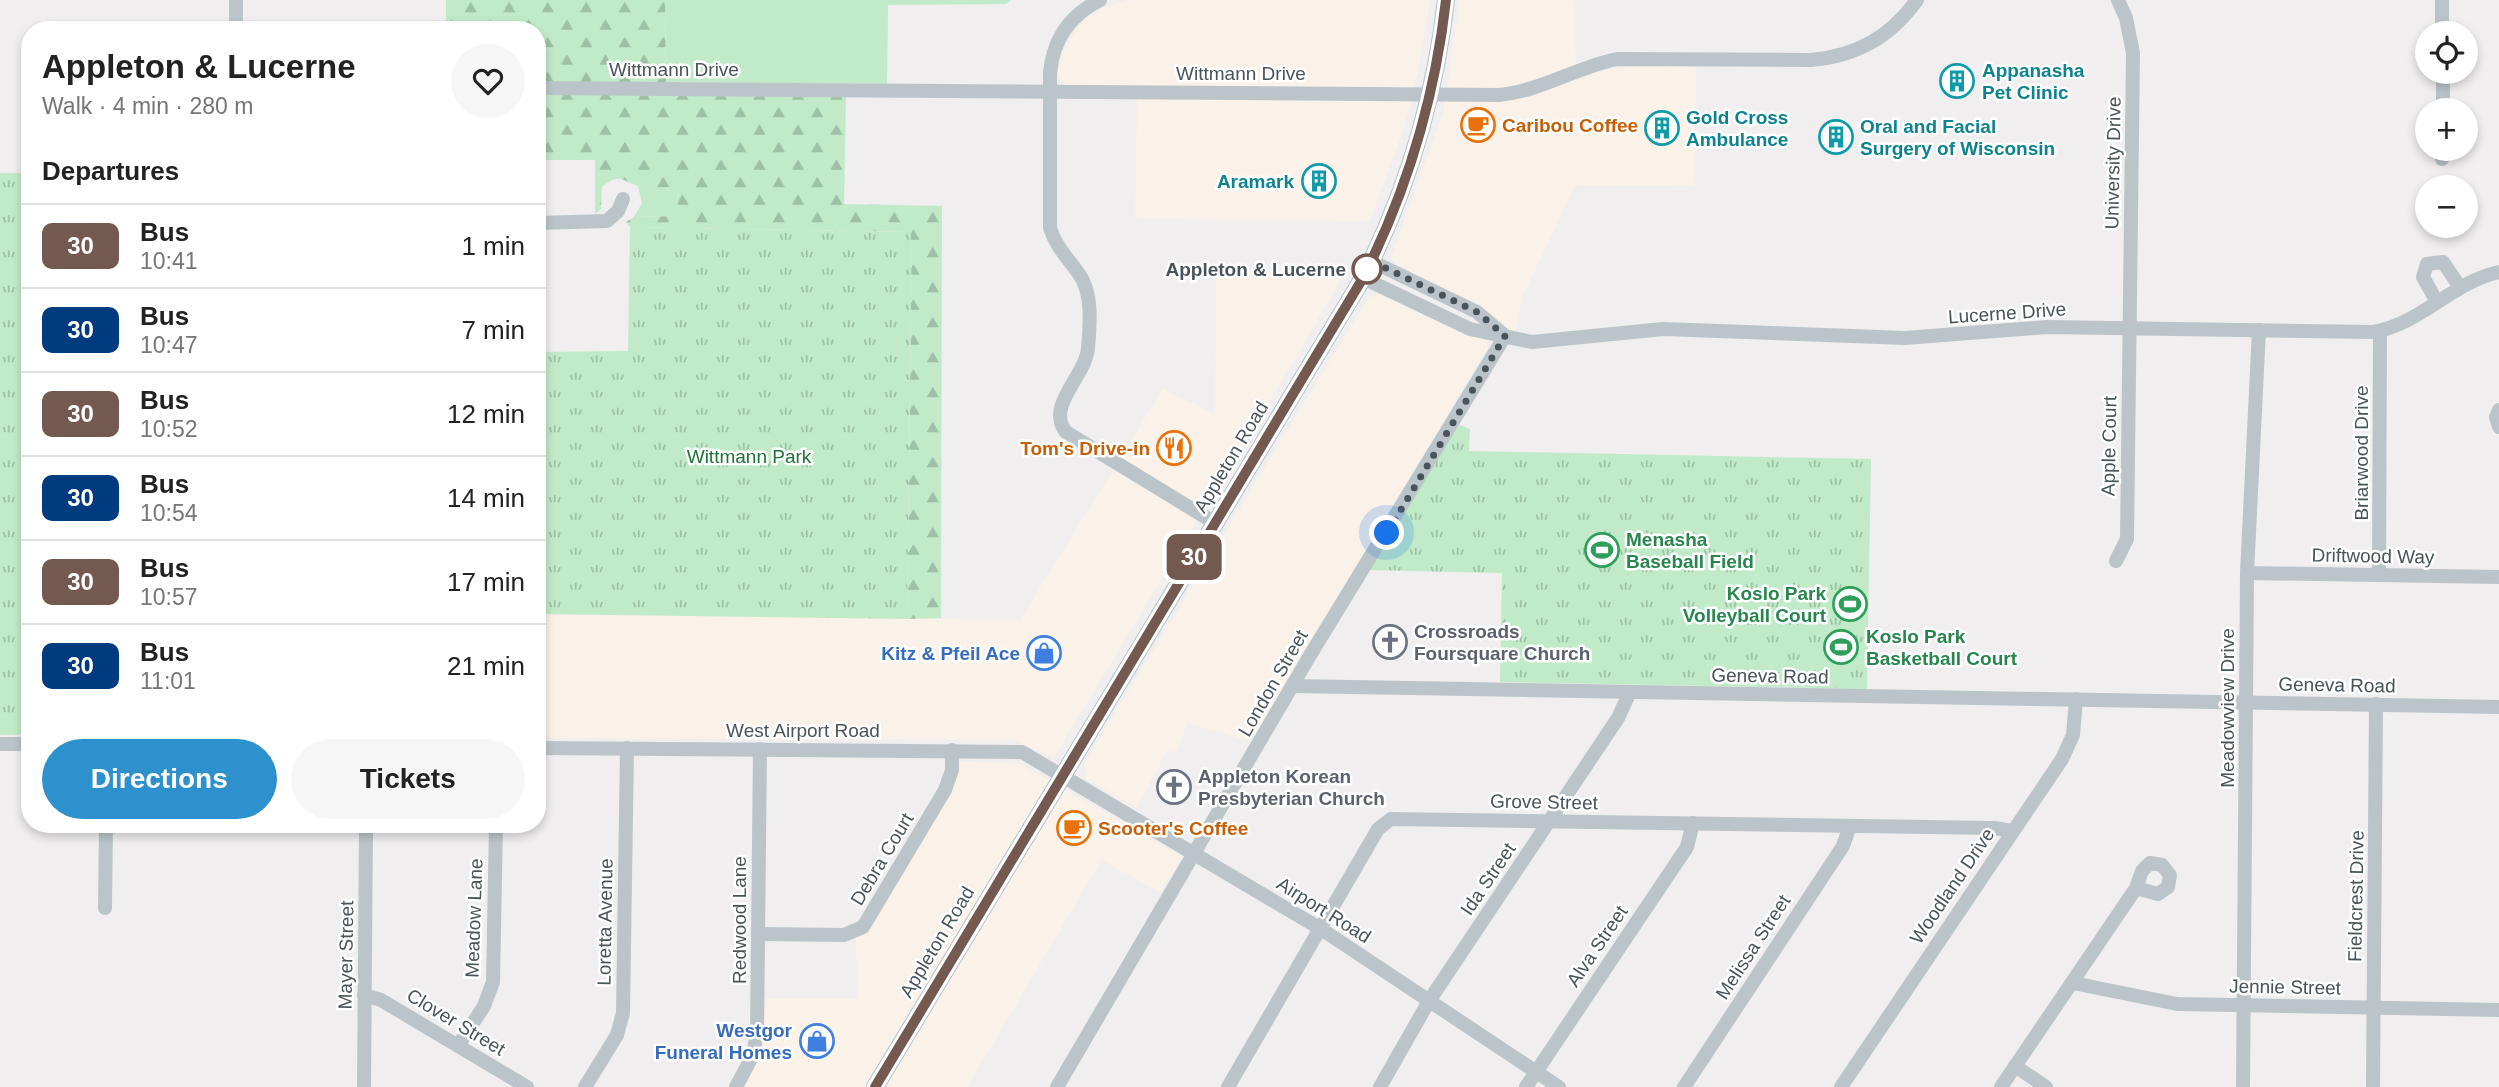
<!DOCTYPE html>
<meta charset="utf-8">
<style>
body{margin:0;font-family:Arial,sans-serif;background:#f6f6f6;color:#222;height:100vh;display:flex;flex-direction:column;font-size:26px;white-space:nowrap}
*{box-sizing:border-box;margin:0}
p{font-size:23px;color:#767676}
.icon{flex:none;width:38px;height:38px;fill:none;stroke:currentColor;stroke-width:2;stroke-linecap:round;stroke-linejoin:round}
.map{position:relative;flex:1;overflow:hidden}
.details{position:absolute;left:21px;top:21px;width:525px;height:812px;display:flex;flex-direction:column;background:#fff;border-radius:28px;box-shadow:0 4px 10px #0003}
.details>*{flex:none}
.badge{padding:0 14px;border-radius:10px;font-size:24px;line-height:46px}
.tools{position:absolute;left:2415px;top:21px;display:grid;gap:14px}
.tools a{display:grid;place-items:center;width:63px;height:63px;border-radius:50%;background:#fff;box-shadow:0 4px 10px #0003;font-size:35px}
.you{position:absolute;width:35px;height:35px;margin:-18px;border:5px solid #fff;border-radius:50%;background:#1a73e8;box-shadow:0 0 0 10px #1a73e833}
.map>.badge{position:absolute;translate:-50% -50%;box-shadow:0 0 0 4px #fff}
h2{padding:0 21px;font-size:26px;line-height:63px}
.round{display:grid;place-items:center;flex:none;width:74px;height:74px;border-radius:37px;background:#f6f6f6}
.head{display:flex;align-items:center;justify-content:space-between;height:119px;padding:0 21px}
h1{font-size:33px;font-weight:600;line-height:52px}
.primary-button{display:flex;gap:14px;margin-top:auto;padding:14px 21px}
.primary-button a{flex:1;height:80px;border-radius:42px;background:#2c91cc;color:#fff;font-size:28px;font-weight:600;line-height:80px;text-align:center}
.primary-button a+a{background:#f6f6f6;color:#222}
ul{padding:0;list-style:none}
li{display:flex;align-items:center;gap:21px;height:84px;padding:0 21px;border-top:2px solid #e0e0e0}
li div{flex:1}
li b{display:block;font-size:26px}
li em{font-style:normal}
li .badge{min-width:77px;font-weight:700;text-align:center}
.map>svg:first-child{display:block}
</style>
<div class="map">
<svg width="2499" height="1087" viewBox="0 0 2499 1087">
<defs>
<pattern id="forest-firs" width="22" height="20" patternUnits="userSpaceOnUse" patternTransform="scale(1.75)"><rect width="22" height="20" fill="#c0eac8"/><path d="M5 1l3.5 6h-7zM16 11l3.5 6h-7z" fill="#9ec0a5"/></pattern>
<pattern id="park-tufts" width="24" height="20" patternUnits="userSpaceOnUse" patternTransform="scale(1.75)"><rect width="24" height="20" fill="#c0eac8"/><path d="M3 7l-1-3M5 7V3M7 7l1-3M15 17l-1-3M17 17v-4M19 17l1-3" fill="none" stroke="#9ec0a5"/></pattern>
</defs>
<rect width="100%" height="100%" fill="#f0eeee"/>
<g fill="#faf1e8">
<path d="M1127 0H1430L1418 72 1403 131 1370 221 1135 219 1137 87 1065 85 1058 75 1061 54 1079 25 1102 8Z"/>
<path d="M1460 0H1575L1576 81 1598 72 1629 66 1696 67 1695 186 1576 185 1523 295 1515 332 1483 310 1399 266 1391 258 1443 112Z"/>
<path d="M1345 271 1307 339 1054 757 1012 740 537 738V614L1020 620 1163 389 1215 414 1216 272Z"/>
<path d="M1381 292 1483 337 1488 347 1251 742 1187 723 1177 752 1167 751 1137 808 1086 779 1084 764 1368 298Z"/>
<path d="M959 761 1021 764 1182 857 1161 893 1102 860 967 1087H744L761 1054 765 999H857L856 937 874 924 952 789Z"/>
</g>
<g fill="#c0eac8">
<path d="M665 0H1011L1006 4 888 5 887 84 666 82Z"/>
<path d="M638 186H677L678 216 634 217 642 203Z"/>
</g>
<path fill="url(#forest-firs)" d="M446 0H665L666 94 846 96 844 204 942 206 941 618 907 619 912 232 630 227 626 222 634 217 678 216 677 187C666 186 649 190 638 186 620 180 620 173 602 187L601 209 595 214V160H537V30H446Z"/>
<g fill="url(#park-tufts)">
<rect x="0" y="173" width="30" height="562"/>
<path d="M630 227 912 232 907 619 537 614V352L628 351Z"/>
<path d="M1459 425 1470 429 1469 451 1871 459 1867 689 1500 682 1502 573 1369 570Z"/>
</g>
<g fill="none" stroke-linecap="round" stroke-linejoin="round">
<g stroke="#bbc5c9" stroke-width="14">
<path d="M1100 0C1070 15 1053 40 1050 73V228C1056 247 1068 258 1079 274 1093 293 1090 325 1088 348 1086 376 1045 406 1066 432L1215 523"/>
<path d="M2442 0V33"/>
<path d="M236 30V0"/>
<path d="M2443 72V110"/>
<path d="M537 88 1499 95C1541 91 1577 67 1617 59L1811 60C1857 56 1890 37 1917 0"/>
<path d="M2442 159V149"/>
<path d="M537 223 607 221 618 211 623 199"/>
<path d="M1371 261 1477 312 1504 335"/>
<path d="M1363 278 1470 329 1532 342 1663 329 1905 338 2047 327 2372 332C2420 325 2452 282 2499 272"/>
<path d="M2437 302 2423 277 2427 264 2443 262 2460 287"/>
<path d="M2499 410 2496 417 2499 427"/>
<path d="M2116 561 2127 539 2133 53 2126 18 2118 0"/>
<path d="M2247 573 2499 577"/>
<path d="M2379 575 2380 331"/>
<path d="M1292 686 2499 707"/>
<path d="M0 744H30"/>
<path d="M537 748 1022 752 1321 929 1559 1087"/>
<path d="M2150 863 2162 865 2170 875 2168 887 2158 894 2136 888 2142 871Z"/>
<path d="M105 908 106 824"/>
<path d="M758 934 844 935 863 927 945 790 952 770V750"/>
<path d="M2073 983 2177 1004 2499 1010"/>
<path d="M364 995 381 1000 527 1087"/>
<path d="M458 1046 484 1006 493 982 496 824"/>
<path d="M2015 1066 2046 1087"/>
<path d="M364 1087 366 824"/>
<path d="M585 1087 617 1035 623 1013 627 748"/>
<path d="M736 1087 753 1055 757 1033 760 749"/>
<path d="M1057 1087 1309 657 1505 336"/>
<path d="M1228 1087 1378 829 1391 819 1994 828 2012 831"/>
<path d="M1380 1087 1429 1001 1618 718 1629 694"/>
<path d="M1526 1087 1687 847 1693 823"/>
<path d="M1684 1087 1843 846 1850 826"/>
<path d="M1841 1087 2062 759 2073 735 2076 699"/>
<path d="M2001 1087 2136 888"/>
<path d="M2243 1087 2247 573 2259 330"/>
<path d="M2373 1087 2376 704"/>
</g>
<path stroke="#b0c2ca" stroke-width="18" d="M875 1087 1363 278C1407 191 1435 97 1446 0"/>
</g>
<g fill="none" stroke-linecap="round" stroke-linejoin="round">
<g stroke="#fff" stroke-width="16">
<path id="line" d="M875 1087 1363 278C1407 191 1435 97 1446 0"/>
</g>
<use href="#line" stroke="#735950" stroke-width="10"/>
<path stroke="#485459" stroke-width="7" stroke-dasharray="0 12.6" d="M1367 269 1371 261 1477 312 1505 336 1387 533"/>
</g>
<defs>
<g id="building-ring" transform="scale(1.75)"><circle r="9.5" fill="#fff" stroke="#0f9aa8" stroke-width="1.5"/><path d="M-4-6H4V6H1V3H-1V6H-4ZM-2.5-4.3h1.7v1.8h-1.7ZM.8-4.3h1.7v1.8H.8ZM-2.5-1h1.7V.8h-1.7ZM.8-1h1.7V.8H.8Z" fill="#0f9aa8"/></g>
<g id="cafe-ring" transform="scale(1.75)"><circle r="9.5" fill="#fff" stroke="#e8710a" stroke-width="1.5"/><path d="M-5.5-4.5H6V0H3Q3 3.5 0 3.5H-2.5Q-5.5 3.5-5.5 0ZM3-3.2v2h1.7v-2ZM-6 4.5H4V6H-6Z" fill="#e8710a"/></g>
<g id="restaurant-ring" transform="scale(1.75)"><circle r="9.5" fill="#fff" stroke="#e8710a" stroke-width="1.5"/><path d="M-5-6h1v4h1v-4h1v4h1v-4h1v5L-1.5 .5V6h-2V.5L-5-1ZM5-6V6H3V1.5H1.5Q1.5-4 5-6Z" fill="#e8710a"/></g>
<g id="stadium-ring" transform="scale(1.75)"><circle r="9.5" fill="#fff" stroke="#2e9e5b" stroke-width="1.5"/><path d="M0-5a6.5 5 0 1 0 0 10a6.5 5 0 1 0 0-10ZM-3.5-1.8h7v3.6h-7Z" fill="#2e9e5b"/></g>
<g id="church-ring" transform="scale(1.75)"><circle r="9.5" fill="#fff" stroke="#6b7280" stroke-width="1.5"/><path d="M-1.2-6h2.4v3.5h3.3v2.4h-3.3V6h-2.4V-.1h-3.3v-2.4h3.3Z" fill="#6b7280"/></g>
<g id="shop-ring" transform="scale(1.75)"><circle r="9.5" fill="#fff" stroke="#3f7fe0" stroke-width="1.5"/><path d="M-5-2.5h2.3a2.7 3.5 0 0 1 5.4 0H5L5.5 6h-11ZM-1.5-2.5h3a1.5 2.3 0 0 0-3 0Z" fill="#3f7fe0"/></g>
</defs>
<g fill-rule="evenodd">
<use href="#building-ring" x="1957" y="81"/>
<use href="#cafe-ring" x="1478" y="125"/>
<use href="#building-ring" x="1662" y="128"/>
<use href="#building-ring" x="1836" y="137"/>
<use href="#building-ring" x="1319" y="181"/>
<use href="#restaurant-ring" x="1174" y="448"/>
<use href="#stadium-ring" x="1602" y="550"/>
<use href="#stadium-ring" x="1850" y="604"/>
<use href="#church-ring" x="1390" y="642"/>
<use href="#stadium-ring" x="1841" y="647"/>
<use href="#shop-ring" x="1044" y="653"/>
<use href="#church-ring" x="1174" y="787"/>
<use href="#cafe-ring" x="1074" y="828"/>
<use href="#shop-ring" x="817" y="1041"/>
</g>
<circle fill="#fff" stroke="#735950" stroke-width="3.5" cx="1367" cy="269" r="14"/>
<g text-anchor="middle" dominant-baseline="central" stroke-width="5" stroke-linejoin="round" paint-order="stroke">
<g font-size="19" fill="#485459" stroke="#fff">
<text x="674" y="69">Wittmann Drive</text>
<text x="1241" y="73">Wittmann Drive</text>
<text transform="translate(2113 163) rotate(-89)">University Drive</text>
<text transform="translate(2007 313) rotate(-4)">Lucerne Drive</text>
<text transform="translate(2109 446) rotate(-89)">Apple Court</text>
<text transform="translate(2361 453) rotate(-90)">Briarwood Drive</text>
<text transform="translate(1231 457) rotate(-59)">Appleton Road</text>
<text transform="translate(2373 556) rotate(1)">Driftwood Way</text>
<text transform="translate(1770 676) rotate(1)">Geneva Road</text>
<text transform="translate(1273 683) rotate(-60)">London Street</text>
<text transform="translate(2337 685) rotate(1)">Geneva Road</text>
<text transform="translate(2227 708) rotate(-90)">Meadowview Drive</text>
<text x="803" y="730">West Airport Road</text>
<text transform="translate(1544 802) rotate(1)">Grove Street</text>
<text transform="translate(882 859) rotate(-59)">Debra Court</text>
<text transform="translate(1488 879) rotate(-56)">Ida Street</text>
<text transform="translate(1952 886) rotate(-56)">Woodland Drive</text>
<text transform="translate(2356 896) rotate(-89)">Fieldcrest Drive</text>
<text transform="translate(1324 910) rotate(32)">Airport Road</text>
<text transform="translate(474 918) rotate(-88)">Meadow Lane</text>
<text transform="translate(739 920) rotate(-90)">Redwood Lane</text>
<text transform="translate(605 922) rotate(-89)">Loretta Avenue</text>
<text transform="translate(937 942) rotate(-59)">Appleton Road</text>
<text transform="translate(1597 946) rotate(-56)">Alva Street</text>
<text transform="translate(1753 947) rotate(-57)">Melissa Street</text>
<text transform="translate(346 955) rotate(-89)">Mayer Street</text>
<text transform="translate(2285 987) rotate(1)">Jennie Street</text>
<text transform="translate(456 1022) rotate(31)">Clover Street</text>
</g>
<g font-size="19" font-weight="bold" fill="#0d838f" stroke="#fff" text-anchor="start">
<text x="1982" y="70">Appanasha<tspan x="1982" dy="22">Pet Clinic</tspan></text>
<text x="1686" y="117">Gold Cross<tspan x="1686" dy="22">Ambulance</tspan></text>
<text x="1860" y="126">Oral and Facial<tspan x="1860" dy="22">Surgery of Wisconsin</tspan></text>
<text x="1294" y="181" text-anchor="end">Aramark</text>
</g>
<g font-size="19" font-weight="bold" fill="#c56008" stroke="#fff" text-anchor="start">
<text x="1502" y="125">Caribou Coffee</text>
<text x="1150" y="448" text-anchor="end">Tom's Drive-in</text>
<text x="1098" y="828">Scooter's Coffee</text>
</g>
<g font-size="19" font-weight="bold" fill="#485459" stroke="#fff" text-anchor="end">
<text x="1346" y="269">Appleton &amp; Lucerne</text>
</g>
<g font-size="19" fill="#207339" stroke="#fff">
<text x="749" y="456">Wittmann Park</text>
</g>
<g font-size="19" font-weight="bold" fill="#27864d" stroke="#fff" text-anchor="start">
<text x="1626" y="539">Menasha<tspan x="1626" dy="22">Baseball Field</tspan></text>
<text x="1826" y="593" text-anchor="end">Koslo Park<tspan x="1826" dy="22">Volleyball Court</tspan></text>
<text x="1866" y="636">Koslo Park<tspan x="1866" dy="22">Basketball Court</tspan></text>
</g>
<g font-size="19" font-weight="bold" fill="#5b616d" stroke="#fff" text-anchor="start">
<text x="1414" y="631">Crossroads<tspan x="1414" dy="22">Foursquare Church</tspan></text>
<text x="1198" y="776">Appleton Korean<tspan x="1198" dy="22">Presbyterian Church</tspan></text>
</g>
<g font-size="19" font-weight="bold" fill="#366cbe" stroke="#fff" text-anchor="end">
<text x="1020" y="653">Kitz &amp; Pfeil Ace</text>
<text x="792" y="1030">Westgor<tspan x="792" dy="22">Funeral Homes</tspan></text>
</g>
</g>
</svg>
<div class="tools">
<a><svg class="icon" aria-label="locate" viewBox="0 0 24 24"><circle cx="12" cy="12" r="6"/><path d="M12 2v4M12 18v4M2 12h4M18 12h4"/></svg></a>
<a>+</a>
<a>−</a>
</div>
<div class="you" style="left:1387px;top:533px"></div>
<b class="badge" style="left:1194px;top:557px;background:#735950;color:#fff">30</b>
<section class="details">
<div class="head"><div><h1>Appleton &amp; Lucerne</h1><p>Walk · 4 min · 280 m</p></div><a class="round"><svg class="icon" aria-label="heart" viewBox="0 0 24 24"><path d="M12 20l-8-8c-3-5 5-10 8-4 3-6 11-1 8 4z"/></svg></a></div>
<h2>Departures</h2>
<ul>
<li><span class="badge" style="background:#735950;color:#fff">30</span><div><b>Bus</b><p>10:41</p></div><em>1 min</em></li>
<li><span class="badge" style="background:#003b80;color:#fff">30</span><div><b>Bus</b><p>10:47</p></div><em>7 min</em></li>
<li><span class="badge" style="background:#735950;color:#fff">30</span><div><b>Bus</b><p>10:52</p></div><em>12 min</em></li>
<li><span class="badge" style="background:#003b80;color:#fff">30</span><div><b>Bus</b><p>10:54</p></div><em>14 min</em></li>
<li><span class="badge" style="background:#735950;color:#fff">30</span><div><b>Bus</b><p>10:57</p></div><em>17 min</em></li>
<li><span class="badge" style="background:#003b80;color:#fff">30</span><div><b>Bus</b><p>11:01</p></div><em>21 min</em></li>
</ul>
<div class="primary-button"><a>Directions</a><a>Tickets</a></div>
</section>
</div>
